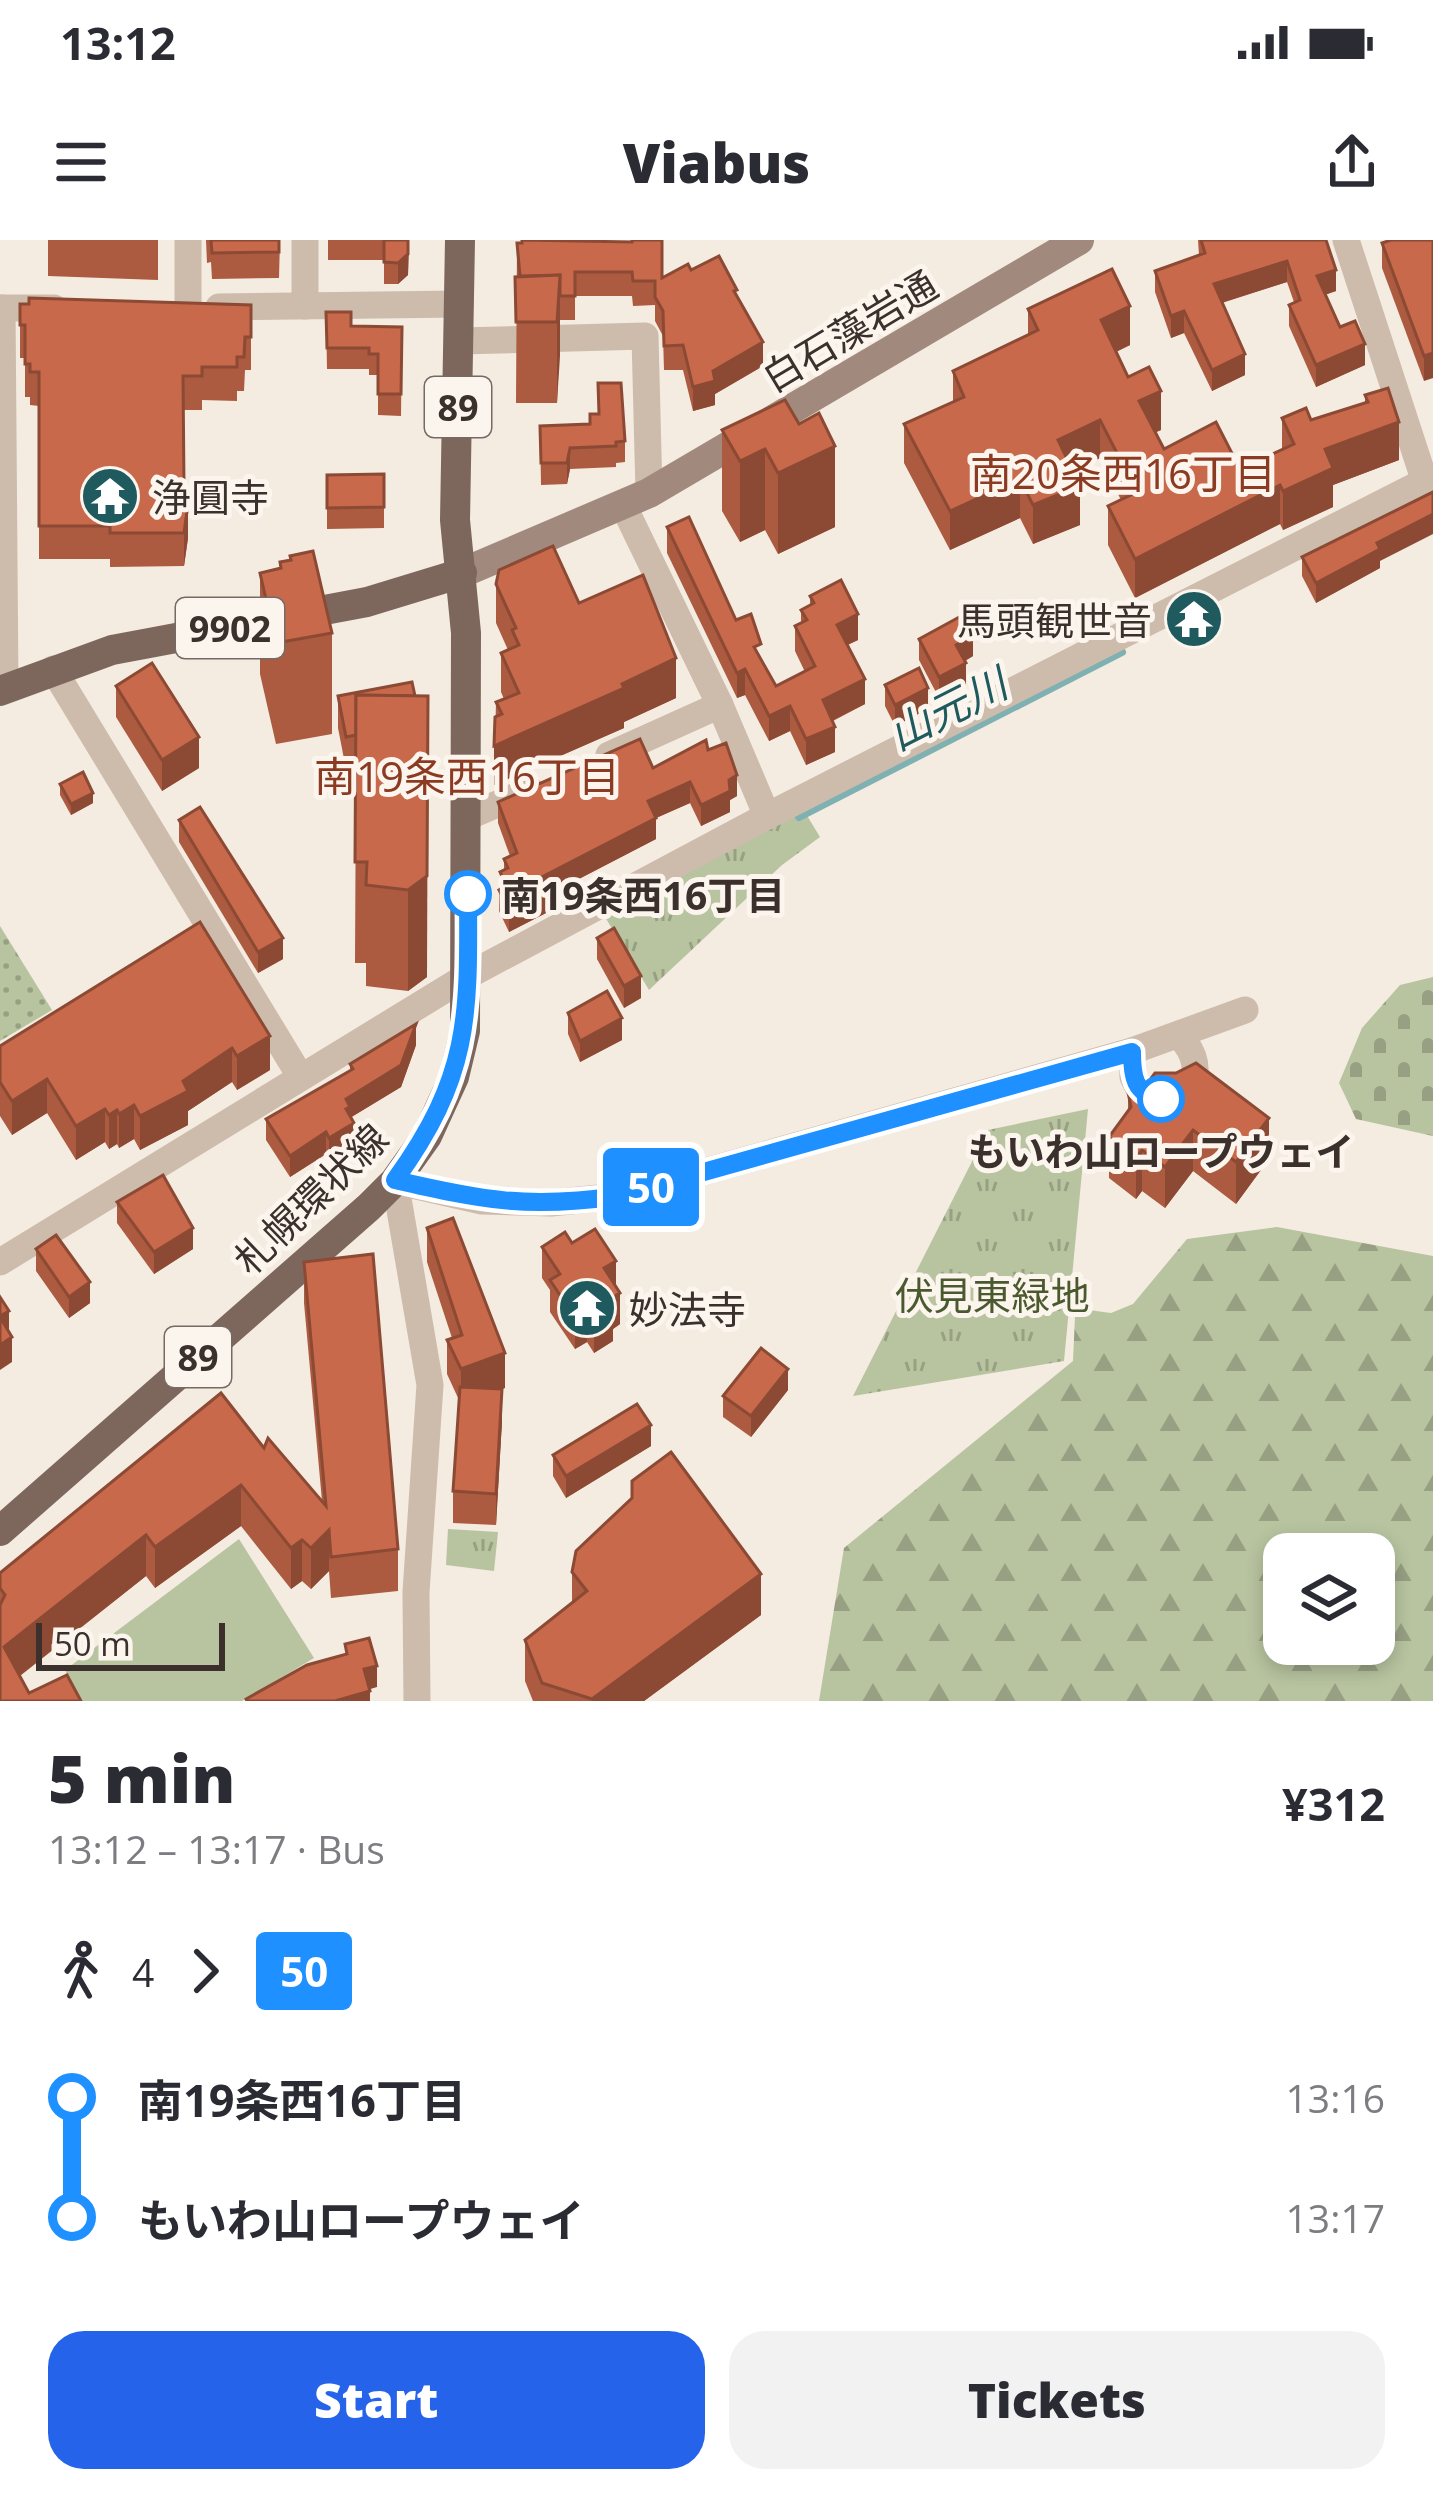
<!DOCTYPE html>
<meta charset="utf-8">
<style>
body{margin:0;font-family:"Open Sans","Noto Sans JP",sans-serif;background:#f2f2f3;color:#2b2b33;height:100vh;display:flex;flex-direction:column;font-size:45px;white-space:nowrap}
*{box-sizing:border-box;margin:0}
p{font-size:39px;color:#7c7c81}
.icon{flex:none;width:66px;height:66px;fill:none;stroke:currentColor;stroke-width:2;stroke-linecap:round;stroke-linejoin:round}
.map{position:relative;height:1461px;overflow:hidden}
.panel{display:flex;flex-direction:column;background:#fff;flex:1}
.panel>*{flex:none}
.badge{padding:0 24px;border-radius:9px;font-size:42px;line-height:78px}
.tools{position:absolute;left:1263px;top:1293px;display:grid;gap:24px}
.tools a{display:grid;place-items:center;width:132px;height:132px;border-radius:24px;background:#fff;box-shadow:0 6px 18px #0003;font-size:60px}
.scale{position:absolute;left:36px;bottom:30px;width:189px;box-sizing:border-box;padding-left:12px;border:6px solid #3b302b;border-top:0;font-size:33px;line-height:42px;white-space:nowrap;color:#3b302b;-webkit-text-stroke:9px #fbf5ee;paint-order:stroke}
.map>.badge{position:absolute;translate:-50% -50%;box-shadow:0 0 0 6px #fff}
.legs{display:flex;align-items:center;gap:18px;height:132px;padding:0 48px;font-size:39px}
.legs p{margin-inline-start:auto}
.summary{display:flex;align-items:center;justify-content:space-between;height:204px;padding:0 48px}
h1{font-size:66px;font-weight:800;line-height:90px}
.primary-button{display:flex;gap:24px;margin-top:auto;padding:24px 48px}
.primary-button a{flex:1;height:138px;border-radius:36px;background:#2563eb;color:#fff;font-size:48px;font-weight:800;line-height:138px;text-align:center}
.primary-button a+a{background:#f2f2f3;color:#2b2b33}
ul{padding:0 48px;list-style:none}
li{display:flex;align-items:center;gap:42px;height:120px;font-size:45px}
li i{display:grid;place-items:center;width:18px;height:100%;margin:0 15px;background:currentColor}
li i::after{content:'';width:30px;height:30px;margin:-15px;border:9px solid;border-radius:50%;background:#fff}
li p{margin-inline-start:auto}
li:first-child i{background:linear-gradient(#0000 50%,currentColor 0)}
li:last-child i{background:linear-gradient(currentColor 50%,#0000 0)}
.status{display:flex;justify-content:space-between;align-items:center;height:84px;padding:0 60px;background:#fff;direction:ltr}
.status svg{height:33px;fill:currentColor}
header{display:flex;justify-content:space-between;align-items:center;height:156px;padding:0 48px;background:#fff;font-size:54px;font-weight:800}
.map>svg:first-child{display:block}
</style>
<div class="status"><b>13:12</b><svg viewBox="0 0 49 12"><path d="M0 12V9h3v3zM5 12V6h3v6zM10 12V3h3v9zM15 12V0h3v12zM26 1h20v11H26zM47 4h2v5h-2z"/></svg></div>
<header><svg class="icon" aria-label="menu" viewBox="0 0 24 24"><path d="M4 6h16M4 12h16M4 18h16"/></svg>Viabus<svg class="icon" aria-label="share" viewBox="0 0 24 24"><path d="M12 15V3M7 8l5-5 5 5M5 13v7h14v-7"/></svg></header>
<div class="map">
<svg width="1433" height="1461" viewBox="0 0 1433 1461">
<defs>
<pattern id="grass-dots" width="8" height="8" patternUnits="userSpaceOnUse" patternTransform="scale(3)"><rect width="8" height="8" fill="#b8c4a0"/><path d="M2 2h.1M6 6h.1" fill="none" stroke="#97a083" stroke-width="1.8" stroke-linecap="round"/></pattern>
<pattern id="forest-firs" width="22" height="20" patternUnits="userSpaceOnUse" patternTransform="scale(3)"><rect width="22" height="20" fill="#b8c4a0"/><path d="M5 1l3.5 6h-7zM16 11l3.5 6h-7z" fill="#97a083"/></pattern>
<pattern id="cemetery-stones" width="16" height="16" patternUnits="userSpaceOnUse" patternTransform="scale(3)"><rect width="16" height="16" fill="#b8c4a0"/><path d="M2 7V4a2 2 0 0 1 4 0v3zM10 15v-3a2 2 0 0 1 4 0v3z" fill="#97a083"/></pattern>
<pattern id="park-tufts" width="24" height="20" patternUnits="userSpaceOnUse" patternTransform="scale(3)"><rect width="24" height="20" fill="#b8c4a0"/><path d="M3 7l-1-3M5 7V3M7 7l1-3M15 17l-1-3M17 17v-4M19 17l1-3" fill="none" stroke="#97a083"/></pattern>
</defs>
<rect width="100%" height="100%" fill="#f4ebe1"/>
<path fill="url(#grass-dots)" d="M0 686 52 770 0 801Z"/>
<path fill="url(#forest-firs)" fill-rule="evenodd" d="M1277 987 1433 1016V1461H819L844 1308 1073 1121 1075 1077 1081 1069 1111 1073 1133 1064 1187 999ZM1284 1314H1374V1404H1284Z"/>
<path fill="url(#cemetery-stones)" d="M1433 737V896L1356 879 1339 843 1362 788 1400 745Z"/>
<g fill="url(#park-tufts)">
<path d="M803 569 820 597 782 625 649 750 605 677Z"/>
<path d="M1088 869 1064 1121 853 1156 988 890Z"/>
<path d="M448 1289 498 1292 494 1331 446 1325Z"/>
</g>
<path fill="#b8c4a0" d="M239 1299 314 1418 242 1461H80L65 1430Z"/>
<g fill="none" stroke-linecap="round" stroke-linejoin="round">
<path stroke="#7fb0b2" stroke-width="8" d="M799 577 1122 412"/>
<g stroke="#cdbbac" stroke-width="27">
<path d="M305 0V66"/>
<path d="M1346 0 1424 239"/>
<path d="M188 67V0"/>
<path d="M219 67 460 64"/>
<path d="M0 68H54"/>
<path d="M2 68 5 449"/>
<path d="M460 101 645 96 649 253"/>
<path d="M624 267 720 465 767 576"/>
<path d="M53 429 300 836"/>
<path d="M609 515 720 465"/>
<path d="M467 577 530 550"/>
<path d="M1132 811 1133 837 1140 851C1186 874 1214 831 1180 797"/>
<path d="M0 1022 467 736 767 576 1433 237"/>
<path d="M417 1461 416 1352 430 1145 395 941 482 961 551 963 618 956 1132 811 1245 770"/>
</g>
<path stroke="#a18a7d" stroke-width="30" d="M462 333 649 253 1079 0"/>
<g stroke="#7d675c" stroke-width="30">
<path d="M0 451 112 410 367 362 462 333"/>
<path d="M0 1291 369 967 395 941 427 896 454 837 465 791 466 393 455 280 460 0"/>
</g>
</g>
<g fill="#ac5a40">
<path d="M48 0H158V40L48 36Z"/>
<path d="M206 0H280L279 38 212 39 211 22 207 23Z"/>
<path d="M328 0H409L408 35 398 44H384V20H328Z"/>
<path d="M1198 0H1326L1336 51 1325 55 1340 87 1365 125 1316 147 1289 86V65L1294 62 1287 42 1222 63 1245 135 1212 151 1184 93 1171 98 1155 52V31L1199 15Z"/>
<path d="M1433 0 1424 141 1382 28V3Z"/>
<path d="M574 2 662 38 691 30 737 56 763 126 715 154V165L693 171 683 130H664L663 96 655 81V65L633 66 632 56H575V80H560L557 163H516L517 3Z"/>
<path d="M20 64 251 65V130H245L244 151H237V161L202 160V170H184V246L188 298 184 326 110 327V319H39V166L30 165V157H25V118H20Z"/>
<path d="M1028 69 1130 105 1116 112 1128 137 1161 190 1155 192 1164 209 1240 229 1282 210V178L1311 180 1365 163V155L1399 220 1333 245V267L1283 290 1280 284 1135 358 1108 305V266L1121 260 1100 218 1073 232 1080 285 1033 304 1020 278 950 310 904 223V184L953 162V131L1028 95Z"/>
<path d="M326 72 351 86 402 87 401 176 378 175V135H369V129H327Z"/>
<path d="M785 160 835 287 778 314 765 290 740 302 722 271V190Z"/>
<path d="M540 186 625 201V222L616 223V227L570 229 567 244 541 245Z"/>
<path d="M384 234V288L327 289V235Z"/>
<path d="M667 287 736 380 776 446 805 432 795 411V386L801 383V370L810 365V356L858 400 847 405 865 464 833 481 835 512 806 525 790 491 769 501 745 455 737 458 667 313Z"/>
<path d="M1302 317 1380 321V328L1316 363 1302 336Z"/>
<path d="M290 320 332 393V494L276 504 260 434V333L280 328V322Z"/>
<path d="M496 344 579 363 676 458 624 482V488L494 545 496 462 504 459 501 452V413L508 410 496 383Z"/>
<path d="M919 399 973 416 965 421 966 444 939 458 919 420Z"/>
<path d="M412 442 427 737 408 751 366 746V723H355L356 527 346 529 338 488V456Z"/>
<path d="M885 445 928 469 895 486 885 466Z"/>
<path d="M116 446 199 528 162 551 116 477Z"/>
<path d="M708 510 737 556 730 560V572L701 586 690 563 656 578V599L546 656V673L509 692 499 671 500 632 504 630V619L510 616 498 583V562L653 528Z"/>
<path d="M60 544 93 563 71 575 60 555Z"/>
<path d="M179 580 283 719 258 733 179 602Z"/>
<path d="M200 682 270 830 237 850 232 842 188 871V885L140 910 134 899 119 908 117 904 109 909 105 902 76 920 47 873 12 895 0 876V806Z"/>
<path d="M597 698 641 758 624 768 597 719Z"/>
<path d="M568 773 622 800 580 822 568 794Z"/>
<path d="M416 805 401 847 351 877 354 904 329 919 326 914 290 937 266 900V879L350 831V824Z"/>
<path d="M1128 852 1269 919 1236 964 1193 931 1165 968 1142 951 1136 959 1109 938V897L1128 871Z"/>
<path d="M117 962 193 1009 154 1034 117 983Z"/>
<path d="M427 988 505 1148 500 1149 502 1181 496 1285 453 1283V1251L459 1160 447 1134V1100L452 1098 427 1022Z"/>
<path d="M572 1003 616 1046 620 1084 613 1089V1101L594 1113 587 1102 575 1109 550 1072V1050L542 1038V1007Z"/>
<path d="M36 1009 90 1063 69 1078 36 1031Z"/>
<path d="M304 1022 398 1309V1351L331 1358 329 1331 311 1349 302 1341 291 1349 241 1286 155 1348 146 1336 20 1436 29 1453 0 1461V1333L264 1208 322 1261 304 1063Z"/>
<path d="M788 1150 751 1197 723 1177V1156Z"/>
<path d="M651 1206 566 1258 553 1236V1215Z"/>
<path d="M572 1332 761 1375 644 1461H533L525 1441V1400L572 1363Z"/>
</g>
<g fill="#8c4a34">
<path d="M409 0 408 35 398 44V23Z"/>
<path d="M1287 21V42L1214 65V44Z"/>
<path d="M1336 30V51L1317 57V36Z"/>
<path d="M560 35V116L557 163V82Z"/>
<path d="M1130 66V105L1101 119V80Z"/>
<path d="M1184 71V93L1171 98V76Z"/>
<path d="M763 102V126L715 154V165L693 171V147L713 131Z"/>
<path d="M1365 104V125L1316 147V125Z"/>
<path d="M1433 113V138L1424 141V116Z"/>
<path d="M1245 114V135L1212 151V130Z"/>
<path d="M1161 151V190L1139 200V161Z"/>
<path d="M1100 180V218L1058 238V200Z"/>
<path d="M1399 182V220L1333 245V267L1283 290V251L1325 209Z"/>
<path d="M835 206V287L778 314V233Z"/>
<path d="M570 208V229L567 244V223Z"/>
<path d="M765 209V290L740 302V221Z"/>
<path d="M1020 239V278L950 310V271Z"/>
<path d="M1280 245V284L1135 358V319Z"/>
<path d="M1080 246V285L1033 304V265Z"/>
<path d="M188 264V298L184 326V293Z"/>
<path d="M1433 274V294L1380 321V328L1316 363V343L1377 303Z"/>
<path d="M858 374V400L837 410V385Z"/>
<path d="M973 395V416L956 426V405Z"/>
<path d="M676 418V458L624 482V488L494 545V506Z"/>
<path d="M966 423V444L939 458V437Z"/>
<path d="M745 429V455L737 458V433Z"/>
<path d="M865 439V464L823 485V460Z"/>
<path d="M928 448V469L895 486V465Z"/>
<path d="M428 456 427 737 408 751V650Z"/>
<path d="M790 466V491L769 501V476Z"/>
<path d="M835 487V512L806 525V499Z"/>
<path d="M199 497V528L162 551V520Z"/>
<path d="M737 535V556L730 560V572L701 586V565Z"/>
<path d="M690 542V563L656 578V599L546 656V673L509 692V670L540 638 648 561Z"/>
<path d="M93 553V563L71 575V564Z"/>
<path d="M283 698V719L258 733V712Z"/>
<path d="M641 736V758L624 768V746Z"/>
<path d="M622 778V800L580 822V801Z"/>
<path d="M416 784V805L401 847 350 878 354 883V904L329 919V898L346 859Z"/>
<path d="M270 796V830L237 850V816Z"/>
<path d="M232 808V842L188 871V885L140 910V876L183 841Z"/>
<path d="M47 839V873L12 895V861Z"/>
<path d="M134 865V899L119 908V874Z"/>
<path d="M105 869V902L76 920V886Z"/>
<path d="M117 870V904L109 909V875Z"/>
<path d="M1269 878V919L1236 964V922Z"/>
<path d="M1193 890V931L1165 968V927Z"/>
<path d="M326 892V914L290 937V916Z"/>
<path d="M1142 910V951L1136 959V918Z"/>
<path d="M193 988V1009L154 1034V1012Z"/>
<path d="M616 1021V1052L604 1028Z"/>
<path d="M90 1042V1063L69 1078V1057Z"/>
<path d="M620 1053V1084L613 1089V1101L594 1113V1082L607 1061Z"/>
<path d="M587 1070V1102L575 1109V1078Z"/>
<path d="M9 1071V1096L0 1076Z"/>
<path d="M12 1097V1122L0 1130V1105Z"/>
<path d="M505 1113V1148L461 1163V1129Z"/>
<path d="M788 1129V1150L751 1197V1176Z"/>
<path d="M502 1149V1181L496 1285V1254Z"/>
<path d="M651 1185V1206L566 1258V1236Z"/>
<path d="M241 1245V1286L155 1348V1307Z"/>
<path d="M329 1290V1331L311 1349V1308Z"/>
<path d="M146 1295V1336L4 1448V1407Z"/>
<path d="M302 1300V1341L291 1349V1308Z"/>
<path d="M761 1334V1375L644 1461H592V1459Z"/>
<path d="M377 1426V1447L364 1451V1429Z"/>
<path d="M370 1451V1461H335Z"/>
</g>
<g fill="#c8694b" stroke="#8c4a34" stroke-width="3">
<path d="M211 0H279V12L212 13Z"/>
<path d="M384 0H408V14L398 23 384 22Z"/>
<path d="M522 0 632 2V0H662V38L688 24 691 30 719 16 737 50 734 51 763 102 713 131 715 141 693 147 683 105 664 106 663 71 655 57V41H633L632 32H575V56H560V35L520 36 517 3H522Z"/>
<path d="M1201 0H1326L1336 30 1317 36 1340 87 1355 81 1365 104 1316 125 1289 65 1300 60 1287 21 1214 44 1245 114 1212 130 1184 71 1171 76 1155 31 1205 13Z"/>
<path d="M1391 0H1433V113L1424 116 1382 3Z"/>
<path d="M1112 29 1130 66 1101 80 1128 137 1149 127 1161 151 1139 161 1164 209 1216 182 1240 229 1294 204 1282 178 1306 168 1311 180 1368 162 1365 155 1388 148 1399 182 1325 209 1333 228 1283 251 1280 245 1135 319 1108 266 1137 252 1100 180 1058 200 1080 246 1033 265 1020 239 950 271 904 184 964 157 953 131 1038 90 1028 69Z"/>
<path d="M560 35 557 82H516L515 37Z"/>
<path d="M29 58 251 65V97H245L244 117H237V127H202V136H183L184 246 188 264 184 293H110V286H39V132H30V124H25V85H20V64H29Z"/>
<path d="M326 72H351V86L402 87 401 154H378V114H369V108H327Z"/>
<path d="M598 143H621L625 201 616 202V206L570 208 567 223H541L540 186 590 184V174H599Z"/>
<path d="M785 160 799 184 819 173 835 206 778 233 765 209 740 221 722 190Z"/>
<path d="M384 234V267L327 268V235Z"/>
<path d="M1433 252V274L1377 303 1380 309 1316 343 1302 317Z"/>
<path d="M689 277 736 380 751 374 761 404 754 407 776 446 815 426 795 386 807 380 801 370 814 363 810 356 841 340 858 374 837 385 865 439 823 460 835 487 806 499 790 466 769 476 745 429 737 433 667 287Z"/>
<path d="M553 306 579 363 643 335 676 418 622 444 624 448 494 506 495 477 502 474 496 462 519 453 501 413 519 405 512 390 516 388 496 344 499 330Z"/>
<path d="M313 311 332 393 276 403 260 333 281 328 280 322 291 320 290 316Z"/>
<path d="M963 375 973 395 956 405 966 423 939 437 919 399Z"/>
<path d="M152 423 199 497 162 520 116 446Z"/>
<path d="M919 428 928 448 895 465 885 445Z"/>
<path d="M412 442 415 456 356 455V495L346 497 338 456Z"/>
<path d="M356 455 428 456 427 636 408 650 366 645 367 622H355Z"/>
<path d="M640 499 653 528 706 500 708 510 726 503 737 535 729 540 730 551 701 565 690 542 648 561 656 578 540 638 546 652 509 670 499 650 507 646 500 632 508 628 504 619 517 613 498 562Z"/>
<path d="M83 532 93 553 71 564 60 544Z"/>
<path d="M200 567 283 698 258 712 179 580Z"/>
<path d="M200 682 270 796 237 816 232 808 183 841 188 851 140 876 134 865 119 874 117 870 109 875 105 869 76 886 47 839 12 861 0 842V806Z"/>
<path d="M614 688 641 736 624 746 597 698Z"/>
<path d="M607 751 622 778 580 801 568 773Z"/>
<path d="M416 784 401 825 346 859 350 867 346 869 354 883 329 898 326 892 290 916 266 879 353 829 350 824Z"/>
<path d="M1196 823 1269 878 1236 922 1193 890 1165 927 1142 910 1136 918 1109 897 1131 867 1128 852 1143 849 1155 833H1176Z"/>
<path d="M163 935 193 988 154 1012 117 962Z"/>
<path d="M453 978 505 1113 461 1129 447 1100 462 1095 427 988Z"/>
<path d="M595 989 616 1021 604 1028 620 1053 607 1061 613 1070 594 1082 587 1070 575 1078 550 1040 560 1034 542 1007 565 992 572 1003Z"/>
<path d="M56 995 90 1042 69 1057 36 1009Z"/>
<path d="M373 1014 398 1309 331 1317 329 1290 311 1308 302 1300 291 1308 241 1245 155 1307 146 1295 4 1407 29 1453 67 1435 81 1461H0V1365L5 1355 0 1348V1333L221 1153 264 1208 268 1198 326 1266 304 1022Z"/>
<path d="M0 1057 9 1071 0 1076Z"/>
<path d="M0 1077 12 1097 0 1105Z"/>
<path d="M761 1108 788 1129 751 1176 723 1156Z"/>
<path d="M460 1147 502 1149 496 1254 453 1251Z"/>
<path d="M637 1164 651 1185 566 1236 553 1215Z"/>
<path d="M671 1212 761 1334 592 1459 542 1443 525 1400 587 1351 572 1332 576 1311 632 1258V1241Z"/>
<path d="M369 1398 377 1426 364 1429 370 1451 335 1461H247L246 1459 307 1425 347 1414 345 1404Z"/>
</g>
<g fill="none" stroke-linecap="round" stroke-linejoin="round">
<g stroke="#fff" stroke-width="27">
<path id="line-1" d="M468 654C469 778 470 836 395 940 481 960 528 969 618 956L1132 812C1132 836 1134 854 1161 859"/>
</g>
<use href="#line-1" stroke="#1e90ff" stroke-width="18"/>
</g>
<defs>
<g id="temple-disc" transform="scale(3)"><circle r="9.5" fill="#1f5a5e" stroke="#fbf5ee"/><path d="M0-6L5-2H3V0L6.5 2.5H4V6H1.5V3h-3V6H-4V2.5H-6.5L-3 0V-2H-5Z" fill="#fff"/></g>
</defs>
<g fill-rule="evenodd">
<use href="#temple-disc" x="110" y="256"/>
<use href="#temple-disc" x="1194" y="379"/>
<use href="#temple-disc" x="587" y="1068"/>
</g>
<g fill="#fff" stroke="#1e90ff" stroke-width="6">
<circle cx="468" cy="654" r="21"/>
<circle cx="1161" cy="859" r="21"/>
</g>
<g text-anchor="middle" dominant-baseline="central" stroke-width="10" stroke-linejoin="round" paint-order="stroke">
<g fill="#fbf5ee" stroke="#756b66" stroke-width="3">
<rect x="425" y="137" width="66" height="60" rx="9"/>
<rect x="176" y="358" width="108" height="60" rx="9"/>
<rect x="165" y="1087" width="66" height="60" rx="9"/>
</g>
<g font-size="36" font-weight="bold" fill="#3b302b">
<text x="458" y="167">89</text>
<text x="230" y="388">9902</text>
<text x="198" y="1117">89</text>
</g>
<g font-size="39" fill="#3b302b" stroke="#fbf5ee">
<text transform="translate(849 90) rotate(-31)">白石藻岩通</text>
<text transform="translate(310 958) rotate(-44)">札幌環状線</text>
</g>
<g font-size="39" fill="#3b302b" stroke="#fbf5ee" text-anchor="start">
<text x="152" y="256">浄圓寺</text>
<text x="1152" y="379" text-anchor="end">馬頭観世音</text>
<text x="629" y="1068">妙法寺</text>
</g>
<g font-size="39" font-weight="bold" fill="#3b302b" stroke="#fbf5ee" text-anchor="start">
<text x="501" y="654">南19条西16丁目</text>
<text x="1161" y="910" text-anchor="middle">もいわ山ロープウェイ</text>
</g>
<g font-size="39" fill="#4a5a2e" stroke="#fbf5ee">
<text x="992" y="1054">伏見東緑地</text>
</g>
<g font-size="42" fill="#8c3b22" stroke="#fbf5ee">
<text x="1123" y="232">南20条西16丁目</text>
<text x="467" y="535">南19条西16丁目</text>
</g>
<g font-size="42" font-style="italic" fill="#1f5a5e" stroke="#fbf5ee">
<text transform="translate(947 468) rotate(-27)">山元川</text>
</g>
</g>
</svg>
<div class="tools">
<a><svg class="icon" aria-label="layers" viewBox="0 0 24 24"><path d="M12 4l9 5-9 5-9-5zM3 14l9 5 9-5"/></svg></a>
</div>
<div class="scale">50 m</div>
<b class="badge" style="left:651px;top:947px;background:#1e90ff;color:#fff">50</b>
</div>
<section class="panel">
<div class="summary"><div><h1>5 min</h1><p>13:12 – 13:17 · Bus</p></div><b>¥312</b></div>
<div class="legs"><svg class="icon" aria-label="walk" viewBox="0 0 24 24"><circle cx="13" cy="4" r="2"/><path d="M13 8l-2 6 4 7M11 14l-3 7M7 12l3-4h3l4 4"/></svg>4<svg class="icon" aria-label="forward" viewBox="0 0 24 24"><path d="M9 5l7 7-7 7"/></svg><b class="badge" style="background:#1e90ff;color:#fff">50</b></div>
<ul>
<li><i style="color:#1e90ff"></i><b>南19条西16丁目</b><p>13:16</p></li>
<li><i style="color:#1e90ff"></i><b>もいわ山ロープウェイ</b><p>13:17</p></li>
</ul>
<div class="primary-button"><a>Start</a><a>Tickets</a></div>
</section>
